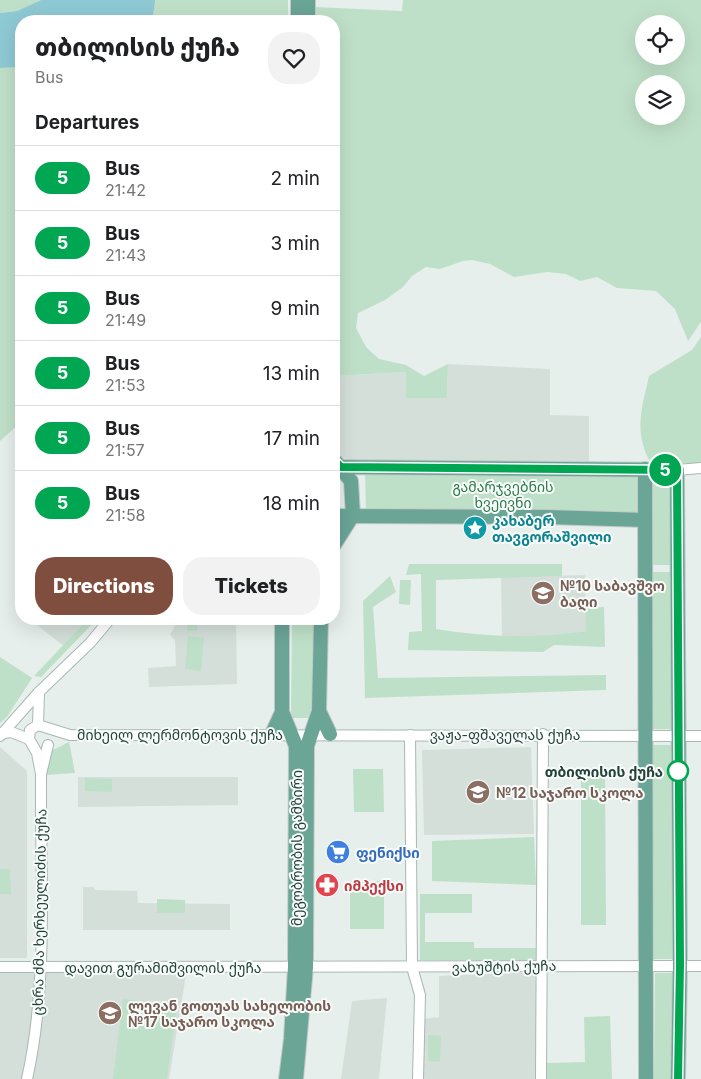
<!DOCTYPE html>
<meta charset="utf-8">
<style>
body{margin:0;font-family:Inter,"Noto Sans Georgian",sans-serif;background:#f2f2f2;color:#202124;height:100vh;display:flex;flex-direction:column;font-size:19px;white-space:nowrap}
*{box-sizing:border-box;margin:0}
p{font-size:16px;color:#757577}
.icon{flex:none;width:28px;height:28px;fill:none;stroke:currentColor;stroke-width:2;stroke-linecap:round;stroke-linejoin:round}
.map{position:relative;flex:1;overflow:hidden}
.sheet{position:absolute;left:15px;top:15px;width:325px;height:610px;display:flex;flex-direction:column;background:#fff;border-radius:20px;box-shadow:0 5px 20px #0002}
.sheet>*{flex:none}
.badge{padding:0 10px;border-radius:16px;font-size:18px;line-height:32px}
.tools{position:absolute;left:635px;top:15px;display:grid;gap:10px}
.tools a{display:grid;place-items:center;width:50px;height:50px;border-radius:50%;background:#fff;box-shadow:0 5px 20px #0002;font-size:25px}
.map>.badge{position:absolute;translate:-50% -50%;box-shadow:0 0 0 2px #fff}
h2{padding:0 20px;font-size:19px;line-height:45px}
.round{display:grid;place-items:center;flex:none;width:52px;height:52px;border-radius:20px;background:#f2f2f2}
.overview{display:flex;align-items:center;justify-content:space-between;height:85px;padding:0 20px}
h1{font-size:24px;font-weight:800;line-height:38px}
.action{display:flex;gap:10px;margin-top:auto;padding:10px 20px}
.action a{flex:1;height:58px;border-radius:20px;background:#7f4e3f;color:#fff;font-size:20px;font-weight:800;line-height:58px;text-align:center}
.action a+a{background:#f2f2f2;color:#202124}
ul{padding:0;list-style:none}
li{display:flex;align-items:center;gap:15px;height:65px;padding:0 20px;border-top:1px solid #e0e0e0}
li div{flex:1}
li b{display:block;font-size:19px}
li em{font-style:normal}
li .badge{min-width:55px;font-weight:700;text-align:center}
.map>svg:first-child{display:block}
</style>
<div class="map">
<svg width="701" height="1079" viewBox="0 0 701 1079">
<rect width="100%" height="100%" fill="#e6efeb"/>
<g fill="#d4dfda">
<path d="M448 364 550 369V415L589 416V463L351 462 334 452V376L407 372 406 398H447Z"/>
<path d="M585 575 586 631 549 637 502 636 501 577Z"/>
<path d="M35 619H88L64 646 33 622Z"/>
<path d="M178 619H236L237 684 149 687 148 668 176 666 175 640 170 635Z"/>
<path d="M0 747 27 771V958H0Z"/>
<path d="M531 747 534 834 424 835 422 750Z"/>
<path d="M78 777H238V805L78 807Z"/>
<path d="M83 887H93L95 890 137 891 138 903 230 904V930H83Z"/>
<path d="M0 972 37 973 32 1040 23 1079H0Z"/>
<path d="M47 972 186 975 169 1079H29L43 977Z"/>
<path d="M537 972V1079H421L422 1019 439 1017V976Z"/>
<path d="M387 998 379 1079H341L352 1001Z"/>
</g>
<g fill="#bfe0c8" fill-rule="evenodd">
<path d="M0 0H41L17 11 0 13Z"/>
<path d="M155 0H288V21H152Z"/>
<path d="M403 0H701V322L688 341 675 309 656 291 617 288 597 277 580 281 566 274 547 272 514 277 490 264 472 260 463 261 440 269 426 267 412 276 403 287 385 300 358 313 356 328 366 347 379 359 406 365 424 376 448 364 447 398H406V372L334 376V21H315V7L402 11ZM644 24H676V56H644ZM644 84H676V116H644Z"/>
<path d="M21 67V422L0 441V68Z"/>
<path d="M701 337V463H651C633 433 642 407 649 376L692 350Z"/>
<path d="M365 472 640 474 641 515 366 514Z"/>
<path d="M673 481 674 565H649L648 482Z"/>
<path d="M409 564H562V576L436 580V629C486 637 536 639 586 631L585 608 604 607 605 647 554 645 543 652 408 650 409 632 422 631 421 574 406 575Z"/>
<rect x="650" y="572" width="23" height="157"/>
<path d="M390 576 396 592 373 607 378 678 606 675V690L365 698 363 601Z"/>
<path d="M400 580H411L410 605 399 604Z"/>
<path d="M88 619H97L41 677 34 676Z"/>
<path d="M188 619H198L197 631H187Z"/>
<path d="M292 619H319L316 718H291Z"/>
<path d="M188 636 204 638 201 671 185 669Z"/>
<path d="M0 657 32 678 7 717 0 723Z"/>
<path d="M69 742 75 773 45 775 51 751Z"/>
<path d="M651 745H673L674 959H652Z"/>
<path d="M353 769H383L384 812H354Z"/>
<path d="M581 776H605L606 925H581Z"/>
<path d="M85 778 112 779V792L85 791Z"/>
<path d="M534 837 536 885 432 881V841Z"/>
<path d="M0 869H10L11 894H0Z"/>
<rect x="350" y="881" width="34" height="48"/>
<path d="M420 894H472V913H425V942H474V948H536V961L420 960Z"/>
<path d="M157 899 185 900V913H157Z"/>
<path d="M655 973H674L673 1079H654Z"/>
<path d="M123 999 177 1006 167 1079H113Z"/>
<path d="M610 1016 612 1079H547V1063L585 1062 584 1017Z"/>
<path d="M428 1035 441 1036 440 1062 428 1061Z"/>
</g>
<path fill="#8ec9d4" d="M41 0H155V3L152 21H21V67L0 68V13L17 11Z"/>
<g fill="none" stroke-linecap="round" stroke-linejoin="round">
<g stroke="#a8b8b2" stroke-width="12">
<g id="minor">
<path d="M677 470 701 468"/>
<path d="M38 725 39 692"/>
<path d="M4 733 11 732 29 739"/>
<path d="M410 735 412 967 420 995 418 1079"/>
<path d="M0 736 39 692 90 643 110 619"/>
<path d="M41 774 37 753 29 739 30 730 38 725 70 735 701 736"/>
<path d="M0 967 701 966"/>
<path d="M27 1079C49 980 40 875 41 774L48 745"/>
<path d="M541 1079 543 734"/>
</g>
</g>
<g stroke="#c2cac8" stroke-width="16">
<g id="major">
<path d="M298 21V0"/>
<path d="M308 21V0"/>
<path d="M334 467 677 470 680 964 678 1079"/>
<path d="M645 469 646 1079"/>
<path d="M334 516 547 517 645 520"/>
<path d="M334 545 353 515 351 481 336 462"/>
<path d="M282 619V712L296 746 295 967 291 1039 286 1079"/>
<path d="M319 711 330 734"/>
<path d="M272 734 282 712"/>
<path d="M296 1079 306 967 307 746 319 711 321 619"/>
</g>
</g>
<use href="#minor" stroke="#fff" stroke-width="10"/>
<use href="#major" stroke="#6aa596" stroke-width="14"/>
</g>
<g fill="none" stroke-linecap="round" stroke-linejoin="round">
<g stroke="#fff" stroke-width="11">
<path id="line" d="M334 460 341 467 677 470 680 964 678 1079"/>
</g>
<use href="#line" stroke="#00a651" stroke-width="8"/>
</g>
<defs>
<g id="sight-disc" transform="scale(1.25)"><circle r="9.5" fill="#0f9aa8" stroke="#f7fbf9"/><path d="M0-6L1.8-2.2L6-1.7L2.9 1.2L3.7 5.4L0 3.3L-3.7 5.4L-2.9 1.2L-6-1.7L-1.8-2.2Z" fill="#fff"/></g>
<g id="school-disc" transform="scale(1.25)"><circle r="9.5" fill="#8d6e63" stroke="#f7fbf9"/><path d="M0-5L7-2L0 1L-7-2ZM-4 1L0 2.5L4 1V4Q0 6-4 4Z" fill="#fff"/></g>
<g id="supermarket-disc" transform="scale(1.25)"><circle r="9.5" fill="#3f7fe0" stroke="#f7fbf9"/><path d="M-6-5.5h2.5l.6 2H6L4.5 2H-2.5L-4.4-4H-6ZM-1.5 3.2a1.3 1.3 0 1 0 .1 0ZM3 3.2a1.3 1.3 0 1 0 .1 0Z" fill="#fff"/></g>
<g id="pharmacy-disc" transform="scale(1.25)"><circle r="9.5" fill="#e0444e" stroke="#f7fbf9"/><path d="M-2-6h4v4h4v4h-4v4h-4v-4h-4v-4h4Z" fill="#fff"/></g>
</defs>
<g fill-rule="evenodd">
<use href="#sight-disc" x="475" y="528"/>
<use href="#school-disc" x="543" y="593"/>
<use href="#school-disc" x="478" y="792"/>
<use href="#supermarket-disc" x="338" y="852"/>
<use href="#pharmacy-disc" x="327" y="885"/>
<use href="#school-disc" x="110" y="1013"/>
</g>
<circle fill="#fff" stroke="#00a651" stroke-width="2.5" cx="678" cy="771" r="10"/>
<g text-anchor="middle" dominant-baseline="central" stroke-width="4" stroke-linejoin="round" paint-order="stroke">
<g font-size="14" fill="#2d7a4b" stroke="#f7fbf9">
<text x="503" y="486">გამარჯვებნის<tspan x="503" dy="16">ხვეივნი</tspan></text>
</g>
<g font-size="14" font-weight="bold" fill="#0d838f" stroke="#f7fbf9" text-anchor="start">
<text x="492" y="520">კახაბერ<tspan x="492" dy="16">თავგორაშვილი</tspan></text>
</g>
<g font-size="14" font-weight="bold" fill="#785e54" stroke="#f7fbf9" text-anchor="start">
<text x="560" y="585">№10 საბავშვო<tspan x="560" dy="16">ბაღი</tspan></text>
<text x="496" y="792">№12 საჯარო სკოლა</text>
<text x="128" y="1005">ლევან გოთუას სახელობის<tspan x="128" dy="16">№17 საჯარო სკოლა</tspan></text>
</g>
<g font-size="14" fill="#24423a" stroke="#f7fbf9">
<text x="180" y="734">მიხეილ ლერმონტოვის ქუჩა</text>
<text x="505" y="734">ვაჟა-ფშაველას ქუჩა</text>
<text transform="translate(296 848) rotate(-90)">მეგობრობის გამზირი</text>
<text transform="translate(39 912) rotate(-89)">ცხრა ძმა ხერხეულიძის ქუჩა</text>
<text transform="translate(504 966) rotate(-1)">ვახუშტის ქუჩა</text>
<text x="163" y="967">დავით გურამიშვილის ქუჩა</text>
</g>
<g font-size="14" font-weight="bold" fill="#24423a" stroke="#f7fbf9" text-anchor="end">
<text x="663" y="771">თბილისის ქუჩა</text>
</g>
<g font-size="14" font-weight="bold" fill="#366cbe" stroke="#f7fbf9" text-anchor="start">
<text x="356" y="852">ფენიქსი</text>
</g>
<g font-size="14" font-weight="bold" fill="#be3a42" stroke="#f7fbf9" text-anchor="start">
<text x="344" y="885">იმპექსი</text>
</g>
</g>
</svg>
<div class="tools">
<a><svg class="icon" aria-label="locate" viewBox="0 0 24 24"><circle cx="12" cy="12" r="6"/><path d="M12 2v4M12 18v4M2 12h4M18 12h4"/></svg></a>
<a><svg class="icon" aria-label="layers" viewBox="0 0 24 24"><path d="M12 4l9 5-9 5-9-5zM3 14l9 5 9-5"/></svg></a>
</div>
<b class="badge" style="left:665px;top:470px;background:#00a651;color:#fff">5</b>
<section class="sheet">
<div class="overview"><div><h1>თბილისის ქუჩა</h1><p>Bus</p></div><a class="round"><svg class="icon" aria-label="heart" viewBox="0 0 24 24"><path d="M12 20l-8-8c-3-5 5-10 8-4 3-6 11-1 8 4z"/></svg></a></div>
<h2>Departures</h2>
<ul>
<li><span class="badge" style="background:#00a651;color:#fff">5</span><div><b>Bus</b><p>21:42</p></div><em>2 min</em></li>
<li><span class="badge" style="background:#00a651;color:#fff">5</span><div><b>Bus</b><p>21:43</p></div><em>3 min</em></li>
<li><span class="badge" style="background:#00a651;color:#fff">5</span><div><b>Bus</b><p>21:49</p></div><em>9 min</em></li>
<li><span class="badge" style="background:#00a651;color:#fff">5</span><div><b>Bus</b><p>21:53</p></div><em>13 min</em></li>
<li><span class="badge" style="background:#00a651;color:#fff">5</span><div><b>Bus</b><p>21:57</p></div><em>17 min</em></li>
<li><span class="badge" style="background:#00a651;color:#fff">5</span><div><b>Bus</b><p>21:58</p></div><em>18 min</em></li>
</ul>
<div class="action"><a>Directions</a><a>Tickets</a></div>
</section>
</div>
